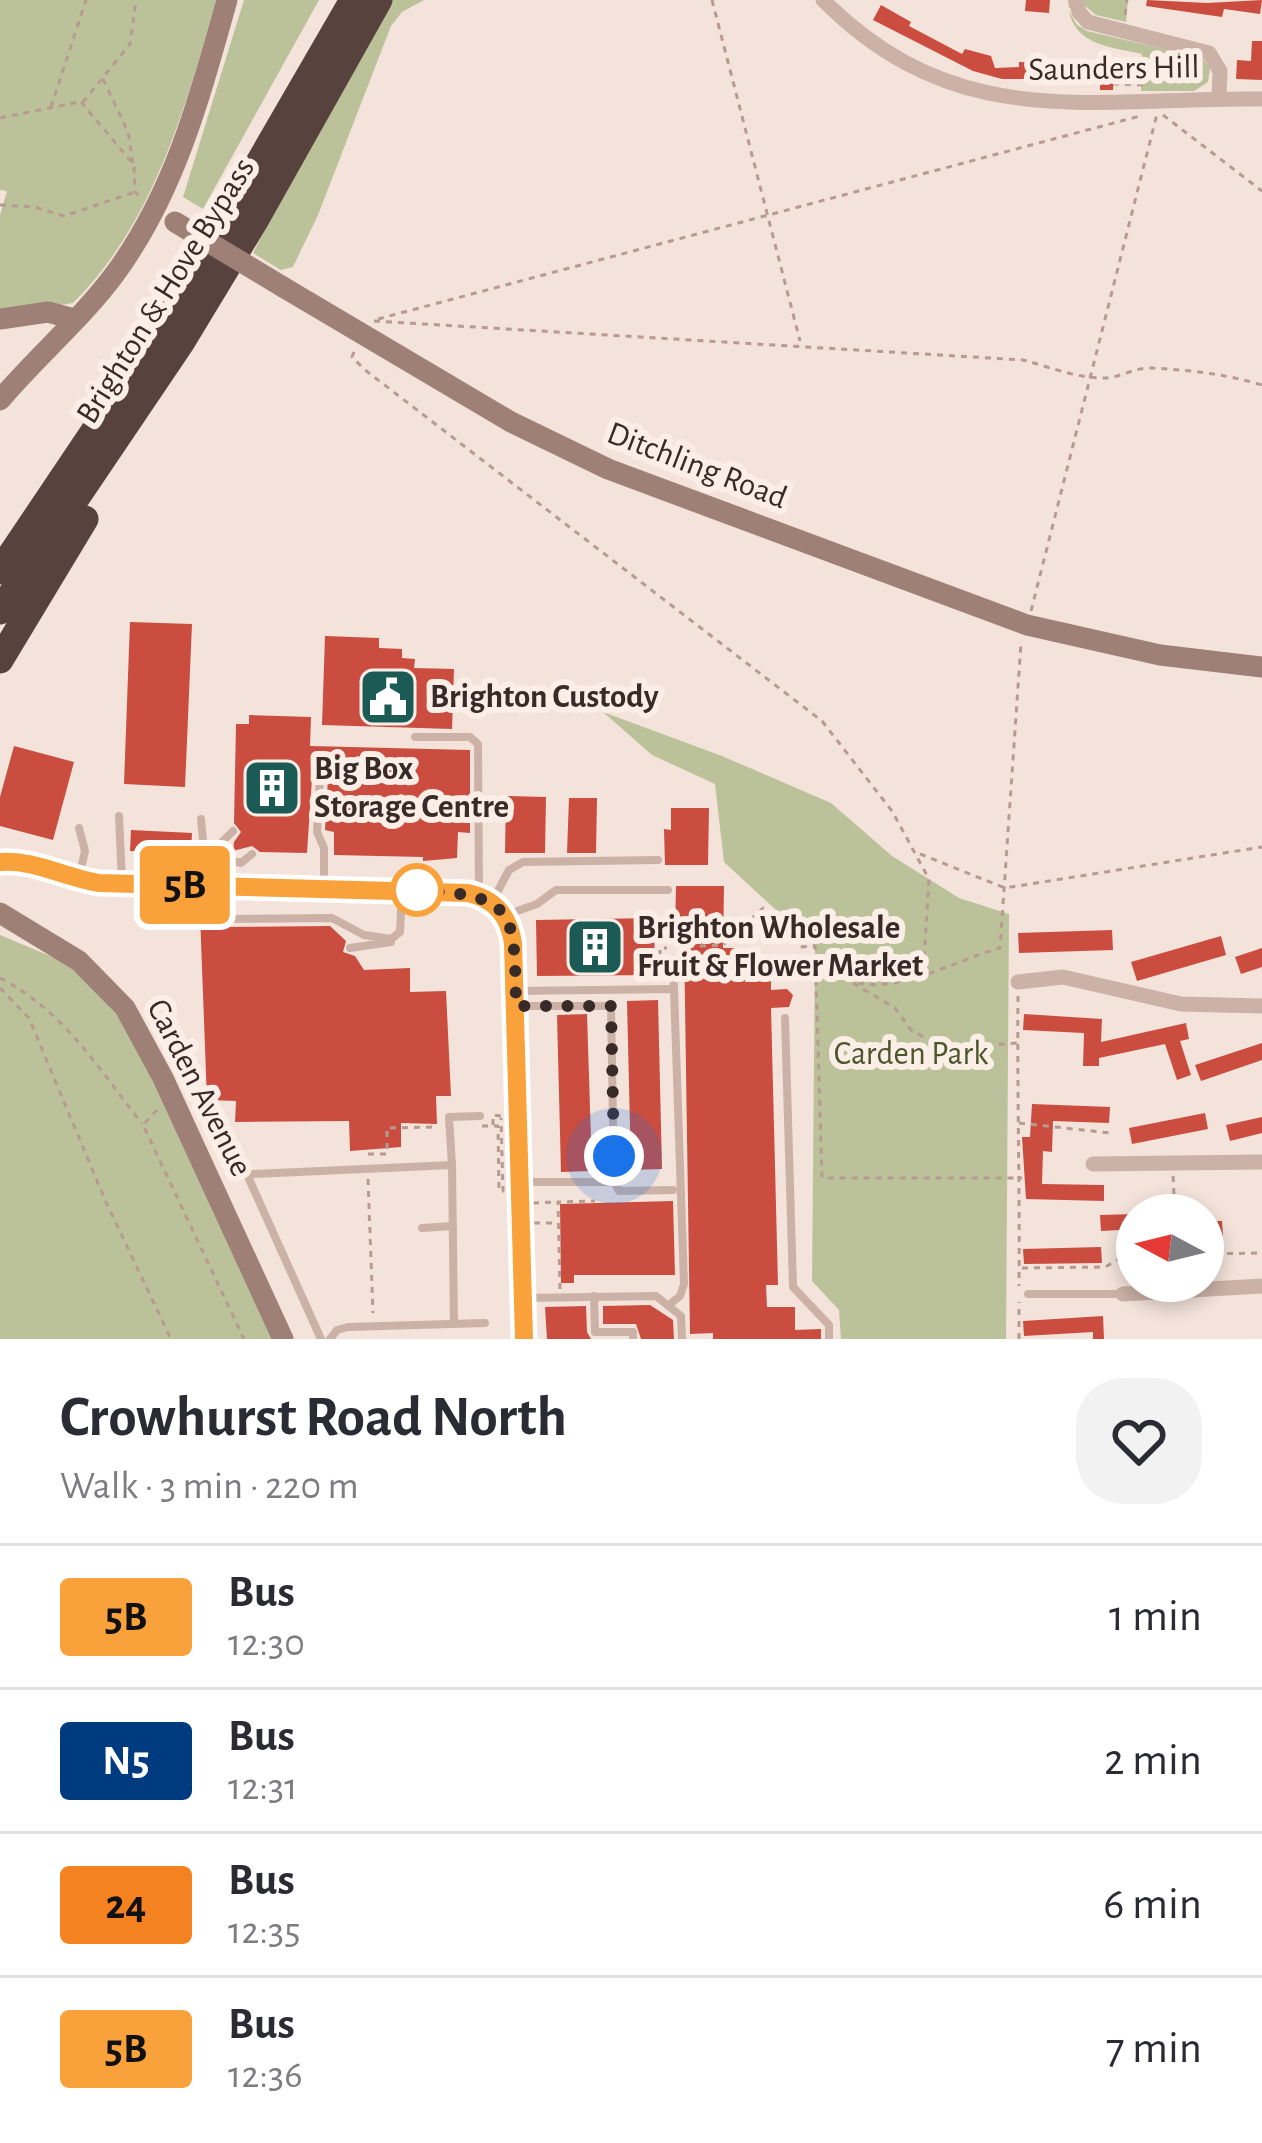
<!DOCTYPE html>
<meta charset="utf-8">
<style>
body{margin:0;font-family:"Alegreya Sans",sans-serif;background:#f2f2f3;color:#2b2b33;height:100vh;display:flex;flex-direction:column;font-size:45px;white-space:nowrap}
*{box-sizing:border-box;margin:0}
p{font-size:39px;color:#7c7c81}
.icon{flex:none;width:66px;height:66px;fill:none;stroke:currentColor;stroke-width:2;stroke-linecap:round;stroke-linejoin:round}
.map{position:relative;height:1339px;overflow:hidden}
.details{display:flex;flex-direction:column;background:#fff;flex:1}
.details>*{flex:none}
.badge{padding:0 24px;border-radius:9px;font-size:42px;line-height:78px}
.needle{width:78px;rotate:277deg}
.tools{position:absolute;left:1116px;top:1194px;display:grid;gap:24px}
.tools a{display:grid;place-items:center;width:108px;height:108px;border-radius:50%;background:#fff;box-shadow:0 6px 18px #0003;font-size:60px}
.you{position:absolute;width:60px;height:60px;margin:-30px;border:9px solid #fff;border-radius:50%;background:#1a73e8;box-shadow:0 0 0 18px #1a73e833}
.map>.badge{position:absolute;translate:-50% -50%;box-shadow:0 0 0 6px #fff}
.round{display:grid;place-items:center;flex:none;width:126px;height:126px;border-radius:48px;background:#f2f2f3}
.summary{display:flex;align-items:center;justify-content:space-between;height:204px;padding:0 60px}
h1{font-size:57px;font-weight:700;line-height:90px}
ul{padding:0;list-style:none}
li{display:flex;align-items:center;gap:36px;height:144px;padding:0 60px;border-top:3px solid #e1e1e2}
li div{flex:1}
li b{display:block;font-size:45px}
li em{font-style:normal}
li .badge{min-width:132px;font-weight:700;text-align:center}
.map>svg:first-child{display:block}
</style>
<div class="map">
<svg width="1262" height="1339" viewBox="0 0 1262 1339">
<rect width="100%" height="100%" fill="#f3e3da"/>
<g fill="#bbc29a">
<path d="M0 0H216C186 106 154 223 73 303L0 315V215L7 191 0 190Z"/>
<path d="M244 0H319L203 209 183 197Z"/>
<path d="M385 0H424L402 12 391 26 318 215 293 267 281 270 253 253Z"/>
<path d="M1068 0H1128L1126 22 1096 15 1084 5 1069 8Z"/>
<path d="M1069 11 1077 25 1087 31 1202 58 1210 68 1208 82 1194 91H1141L1142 54C1112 47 1076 46 1069 11Z"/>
<path d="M603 712 722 756 831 803 892 856 959 898 1009 914 1006 1339H841L839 1310 812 1281 815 946 724 862 715 784 652 755Z"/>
<path d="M0 935 69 964 145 1045 274 1339H0Z"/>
</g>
<g fill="#ca4d40">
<path d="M1026 0H1050L1049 13 1025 11Z"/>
<path d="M1147 0 1207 3 1262 0 1260 14 1224 9 1222 17 1146 6Z"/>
<path d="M881 5 911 22 909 26 962 54 965 49 991 56 995 68 1019 67V62L1074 64 1075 79H1002L973 71 873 20Z"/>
<path d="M1252 41H1262V80L1236 79 1237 60 1251 61Z"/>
<path d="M1099 58H1115L1113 90H1100V83L1078 82V70L1099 71Z"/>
<path d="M130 622 192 624 185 787 124 784Z"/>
<path d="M325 636 379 638V648L402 649V658L415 659 414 668 454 669 452 729 322 725Z"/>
<path d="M249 715 311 717 310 746 470 750V833L458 832 457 858 423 861V857L334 855V832L325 830 328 777 319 770 312 778 307 853 260 852 252 846 233 851 234 842 241 832 234 823 236 724H249Z"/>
<path d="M14 746 74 762 53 840 0 826V797Z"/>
<path d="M506 796 546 797 545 853H505Z"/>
<path d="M569 798H597L596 853H567Z"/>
<path d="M671 808H709L708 865H665L664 829 671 830Z"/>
<path d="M131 830 192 833 191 853 130 851Z"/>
<path d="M676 886H724L723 948H744L745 982 771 981V990L787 989 793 995 789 1007 771 1008 778 1285H766L767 1307H795V1330L821 1329V1339H713V1333L690 1334 684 937H675Z"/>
<path d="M200 914H208L206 922 214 927 330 926 346 941 343 952 355 956 364 970 410 968V992L446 991 451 1096H436L437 1124 401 1123V1147L350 1151 349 1121 235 1122 236 1101 207 1100Z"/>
<path d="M654 918 655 975 537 976 536 920Z"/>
<path d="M1112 930 1113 950 1019 953 1018 933Z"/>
<path d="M1221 936 1226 955 1137 981 1131 962Z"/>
<path d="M1262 948V967L1241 974 1235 957Z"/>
<path d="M658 1000 662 1169 631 1170 627 1001Z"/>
<path d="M587 1014 592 1171 561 1172 557 1015Z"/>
<path d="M1024 1014 1102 1019 1101 1042 1186 1023 1189 1039 1180 1041 1191 1075 1177 1080 1165 1044 1099 1058V1066H1083L1084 1033 1023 1030Z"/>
<path d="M1262 1043V1060L1201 1081 1195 1065Z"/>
<path d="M1032 1104 1110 1107 1109 1123 1053 1121 1052 1152 1043 1151 1042 1184 1104 1185V1201L1026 1199 1022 1137H1030Z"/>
<path d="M1205 1113 1208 1129 1132 1144 1129 1128Z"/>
<path d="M1262 1117V1133L1230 1141 1226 1125Z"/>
<path d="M673 1201 675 1275H574V1283H561L560 1204Z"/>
<path d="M1137 1214V1229L1101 1231 1100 1215Z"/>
<path d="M1203 1221H1222L1223 1236H1203Z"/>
<path d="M1101 1247 1102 1263 1024 1264 1023 1249Z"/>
<path d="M650 1305 673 1320 674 1339H641L636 1324H603V1306Z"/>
<path d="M586 1306 587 1332 591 1339H547L545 1307Z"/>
<path d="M1103 1316 1104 1339H1093V1332L1024 1336 1023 1321Z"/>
</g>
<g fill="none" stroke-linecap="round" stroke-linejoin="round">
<g stroke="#b79b90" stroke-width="3" stroke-dasharray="6 6" stroke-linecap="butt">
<path d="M712 0 800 341"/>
<path d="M1125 15 1127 0"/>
<path d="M1115 62 1145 63"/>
<path d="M103 79 128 132 133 164"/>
<path d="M1113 84 1144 85"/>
<path d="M81 102 134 165 135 192 140 197"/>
<path d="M51 107 86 0"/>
<path d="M1163 115 1262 191"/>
<path d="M0 118 84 101 130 44 136 0"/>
<path d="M0 205 35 207 64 216 135 192"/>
<path d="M378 319 1140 116"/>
<path d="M374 321 1023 360C1050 367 1079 379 1106 378 1121 377 1136 367 1152 368 1190 370 1225 374 1262 385"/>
<path d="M354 352 352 357 365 370 822 721 892 811 929 879 923 976"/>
<path d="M1031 611 1157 114"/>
<path d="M920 854 1005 888 1262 847"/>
<path d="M676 947 723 945 763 908 800 947 815 946 822 1178H1022"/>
<path d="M816 960C827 966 838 975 850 980 892 998 958 959 1000 948L1021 643"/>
<path d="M0 978C62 1009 100 1070 142 1124"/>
<path d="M660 980V948H667"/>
<path d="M853 983 895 1008 911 1030 935 1043 953 1048 1017 1043"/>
<path d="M0 988 29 1018 105 1200 171 1339"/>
<path d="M1018 996C1017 1093 1020 1189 1019 1286"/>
<path d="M157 1110 143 1125 244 1339"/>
<path d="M1019 1123 1110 1133"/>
<path d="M482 1126H493V1115L501 1116"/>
<path d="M494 1126H498L499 1191H503L501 1118"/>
<path d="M368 1154H387V1128L436 1127"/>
<path d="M1173 1176 1174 1194 1185 1200 1186 1215"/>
<path d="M368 1179 373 1313"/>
<path d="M533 1203 558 1202"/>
<path d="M534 1223H558"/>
<path d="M1203 1254 1262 1253"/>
<path d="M1123 1255 1121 1234H1137"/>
<path d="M1022 1268 1105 1267 1123 1257 1137 1256"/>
<path d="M560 1289 558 1202 595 1201"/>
<path d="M1019 1339V1302"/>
</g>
<g stroke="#cbb1a6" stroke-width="8">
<path d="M415 737H470L478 744 479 895"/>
<path d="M320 778 317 832 324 848V886"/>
<path d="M119 816 122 882"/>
<path d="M201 819 207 885"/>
<path d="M79 828 85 851 79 878"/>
<path d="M233 831 221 843 225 859 241 863 252 854"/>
<path d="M492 902 509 870 523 862 658 860"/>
<path d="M506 915 537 904 556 890H668"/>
<path d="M214 919 332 918 364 935 391 939 400 932 402 891"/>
<path d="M350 948 391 942"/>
<path d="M673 958 674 989"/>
<path d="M515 991 674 989 684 1284 680 1296 669 1305"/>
<path d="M517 1006H611L614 1182"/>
<path d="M785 1018 793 1287 829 1325V1339"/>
<path d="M452 1165 449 1117 480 1116"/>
<path d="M520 1182H614L619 1191 673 1190"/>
<path d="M422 1228 453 1226"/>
<path d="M1028 1294H1122"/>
<path d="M594 1296 595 1332H633V1339"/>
<path d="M524 1298 656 1296 681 1316 682 1339"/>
<path d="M321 1339 249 1179 252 1174 452 1165 454 1324"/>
<path d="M330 1339 337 1330 348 1327 485 1323"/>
</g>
<g stroke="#cbb1a6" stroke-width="15">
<path d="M823 0C958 135 1091 97 1262 99"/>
<path d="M1076 0 1079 12 1088 22 1209 53 1220 71 1219 98"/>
<path d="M0 862C33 859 66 878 99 883L468 893C494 899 509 916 513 943L524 1339"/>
<path d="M1018 982 1063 977 1181 1004 1262 1006"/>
<path d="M1093 1164 1262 1162"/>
<path d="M1123 1294 1262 1286"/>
</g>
<g stroke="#9f8077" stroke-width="21">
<path d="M283 287 511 422 608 469 1027 625 1160 655 1262 667"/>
<path d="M0 319 48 312 74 319"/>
<path d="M0 400C37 356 83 318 117 271 176 189 200 96 227 0"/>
<path d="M0 913 79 961 125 1008 163 1078 283 1339"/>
</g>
<g stroke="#58423e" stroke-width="27">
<path d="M0 571 162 330 353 0"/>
<path d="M0 611 181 343 256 219 379 0"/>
<path d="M0 660 85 519"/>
</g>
<path stroke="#9f8077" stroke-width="21" d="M175 222 283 287"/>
</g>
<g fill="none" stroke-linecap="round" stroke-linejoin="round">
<g stroke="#fff" stroke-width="27">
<path id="line" d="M0 862C33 859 66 878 99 883L468 893C495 899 509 916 513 943L524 1339"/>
</g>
<use href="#line" stroke="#f9a23c" stroke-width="18"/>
<path stroke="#372a27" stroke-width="12" stroke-dasharray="0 21.6" d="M417 890C518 895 514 912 516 1006H611L614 1156"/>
</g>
<defs>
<g id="civic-square" transform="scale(3)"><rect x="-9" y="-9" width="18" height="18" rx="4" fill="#1b5a55" stroke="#faeee7"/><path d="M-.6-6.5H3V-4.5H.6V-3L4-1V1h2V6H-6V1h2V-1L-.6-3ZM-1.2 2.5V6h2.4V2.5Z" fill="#fff"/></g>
<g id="building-square" transform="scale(3)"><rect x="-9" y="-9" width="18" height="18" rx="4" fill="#1b5a55" stroke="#faeee7"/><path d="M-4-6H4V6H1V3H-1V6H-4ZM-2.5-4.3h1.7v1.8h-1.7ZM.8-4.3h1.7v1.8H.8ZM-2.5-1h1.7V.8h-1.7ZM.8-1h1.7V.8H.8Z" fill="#fff"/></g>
</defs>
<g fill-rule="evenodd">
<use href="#civic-square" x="388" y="697"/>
<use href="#building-square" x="272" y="788"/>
<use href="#building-square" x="595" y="947"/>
</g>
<circle fill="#fff" stroke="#f9a23c" stroke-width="6" cx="417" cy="890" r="24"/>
<g text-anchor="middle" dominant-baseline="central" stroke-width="12" stroke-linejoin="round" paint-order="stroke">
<g font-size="33" fill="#372a27" stroke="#faeee7">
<text transform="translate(1114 69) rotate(-1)">Saunders Hill</text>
<text transform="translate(166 291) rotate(-58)">Brighton &amp; Hove Bypass</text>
<text transform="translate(697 466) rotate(21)">Ditchling Road</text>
<text transform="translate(199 1088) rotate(63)">Carden Avenue</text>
</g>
<g font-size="33" font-weight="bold" fill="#372a27" stroke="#faeee7" text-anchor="start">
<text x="430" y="697">Brighton Custody</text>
<text x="314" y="769">Big Box<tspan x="314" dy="38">Storage Centre</tspan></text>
<text x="637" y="928">Brighton Wholesale<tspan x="637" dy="38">Fruit &amp; Flower Market</tspan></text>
</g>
<g font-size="33" fill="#4c562a" stroke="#faeee7">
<text x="911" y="1054">Carden Park</text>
</g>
</g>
</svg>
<div class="tools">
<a><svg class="needle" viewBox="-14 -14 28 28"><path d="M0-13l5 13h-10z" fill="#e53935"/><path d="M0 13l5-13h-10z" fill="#7c7c81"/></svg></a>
</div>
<div class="you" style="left:614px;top:1156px"></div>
<b class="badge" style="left:185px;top:885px;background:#f9a23c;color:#111">5B</b>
</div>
<section class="details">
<div class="summary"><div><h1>Crowhurst Road North</h1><p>Walk · 3 min · 220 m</p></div><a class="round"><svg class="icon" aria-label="heart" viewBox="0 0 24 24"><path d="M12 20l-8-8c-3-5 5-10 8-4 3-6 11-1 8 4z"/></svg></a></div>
<ul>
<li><span class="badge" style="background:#f9a23c;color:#111">5B</span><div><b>Bus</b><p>12:30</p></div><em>1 min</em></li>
<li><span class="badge" style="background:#003b80;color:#fff">N5</span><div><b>Bus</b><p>12:31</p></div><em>2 min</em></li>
<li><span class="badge" style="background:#f58220;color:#111">24</span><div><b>Bus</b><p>12:35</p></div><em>6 min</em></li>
<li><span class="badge" style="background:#f9a23c;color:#111">5B</span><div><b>Bus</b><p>12:36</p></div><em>7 min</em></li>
</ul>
</section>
